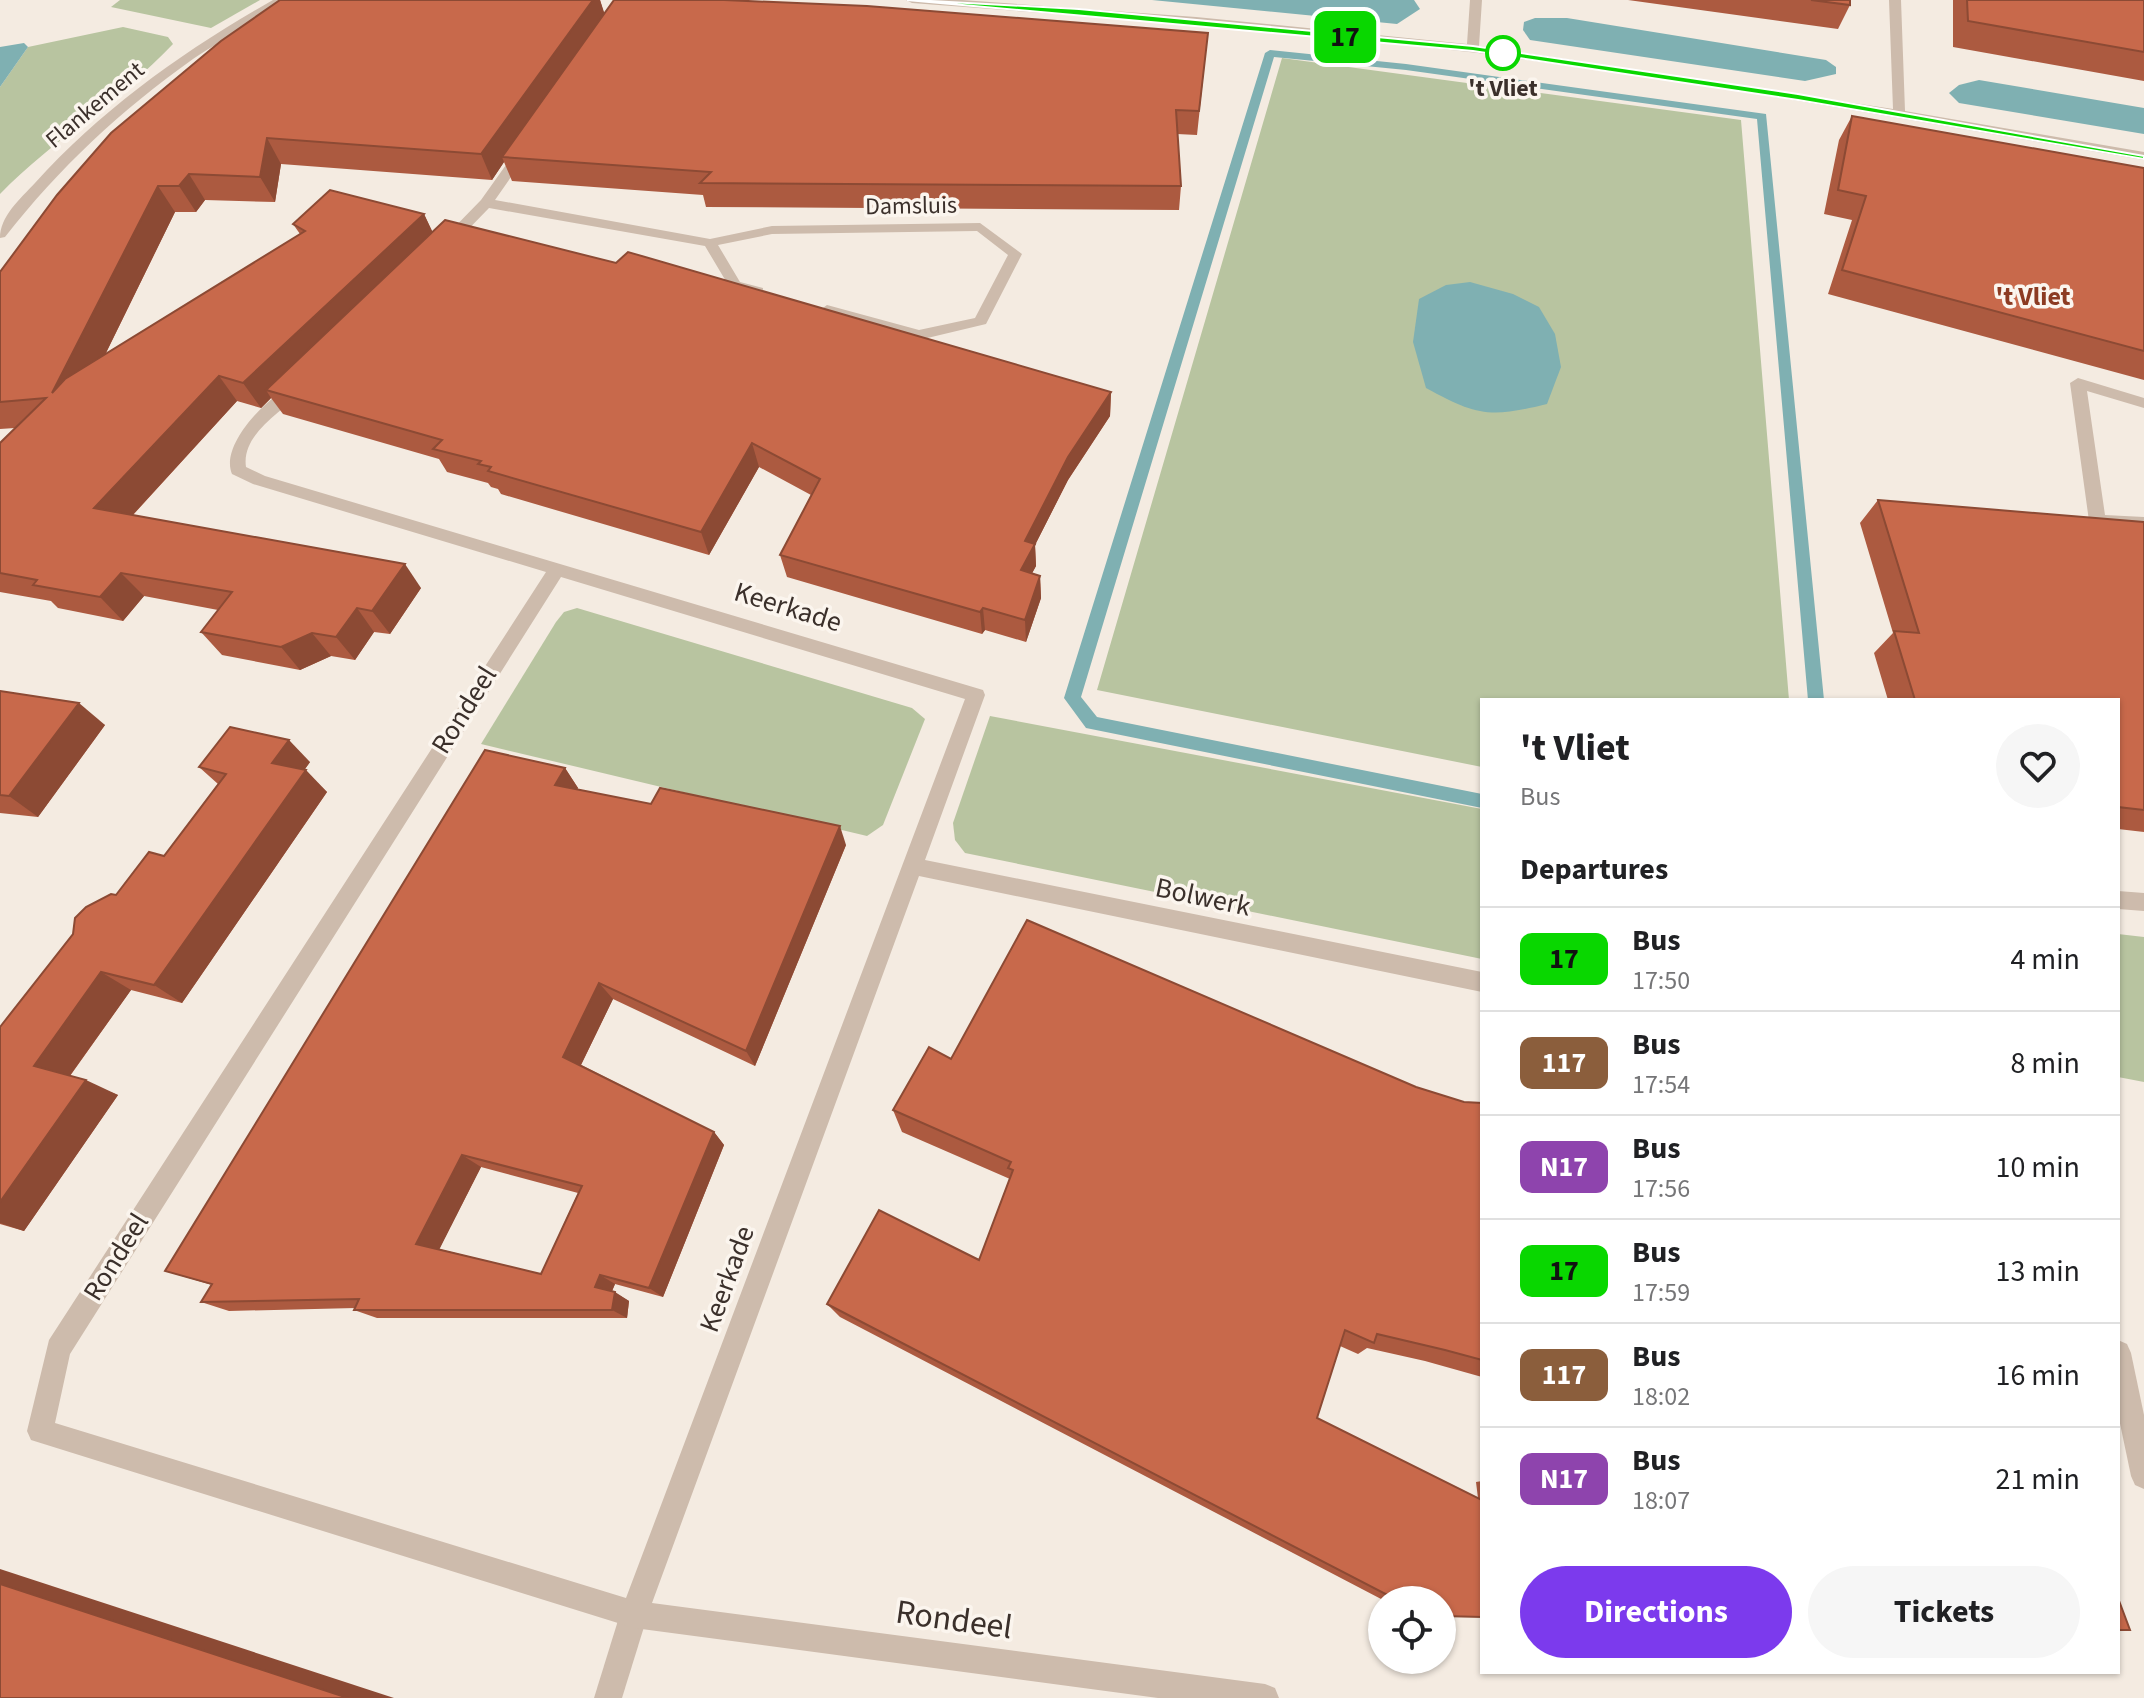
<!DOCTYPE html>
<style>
body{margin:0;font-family:"Source Sans 3",sans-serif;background:#f6f6f6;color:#202124;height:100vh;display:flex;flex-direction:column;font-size:30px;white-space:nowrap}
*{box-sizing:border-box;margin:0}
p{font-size:26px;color:#757577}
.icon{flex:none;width:44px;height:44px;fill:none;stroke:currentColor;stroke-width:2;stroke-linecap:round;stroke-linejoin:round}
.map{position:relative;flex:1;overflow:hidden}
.side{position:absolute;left:1480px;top:698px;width:640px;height:976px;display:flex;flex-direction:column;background:#fff;border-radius:0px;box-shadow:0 2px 6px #0004}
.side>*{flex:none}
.badge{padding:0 16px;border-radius:12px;font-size:28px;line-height:52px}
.fabs{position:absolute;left:1368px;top:1586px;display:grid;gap:16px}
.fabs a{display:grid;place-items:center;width:88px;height:88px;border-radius:50%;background:#fff;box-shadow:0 2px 6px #0004;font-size:40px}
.map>.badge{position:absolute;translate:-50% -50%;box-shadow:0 0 0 4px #fff}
h2{padding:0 40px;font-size:30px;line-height:72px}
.round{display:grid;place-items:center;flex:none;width:84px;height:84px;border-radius:42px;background:#f6f6f6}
.head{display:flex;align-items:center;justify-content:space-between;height:136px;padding:0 40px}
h1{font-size:38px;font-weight:700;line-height:60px}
.action{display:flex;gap:16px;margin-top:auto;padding:16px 40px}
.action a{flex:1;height:92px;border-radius:48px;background:#7c3aed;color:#fff;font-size:32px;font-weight:700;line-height:92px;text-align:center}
.action a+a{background:#f6f6f6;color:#202124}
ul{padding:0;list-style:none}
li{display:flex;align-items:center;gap:24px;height:104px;padding:0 40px;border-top:2px solid #e0e0e0}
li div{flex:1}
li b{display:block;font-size:30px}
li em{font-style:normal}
li .badge{min-width:88px;font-weight:700;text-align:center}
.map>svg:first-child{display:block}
</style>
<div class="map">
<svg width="2144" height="1698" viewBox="0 0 2144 1698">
<rect width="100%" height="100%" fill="#f4ebe1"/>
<g fill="#b8c4a0">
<path d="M120 0H260L211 28 111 7Z"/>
<path d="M123 27 168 37 173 44C120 100 54 139 0 194V87L28 47Z"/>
<path d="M1282 58 1741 120 1789 700H1482V767L1097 690Z"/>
<path d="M577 608 912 708 925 719 883 825 867 836 481 744 556 622 564 612Z"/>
<path d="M990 716 1482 809V959L965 853 955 840 953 823Z"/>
<path d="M2118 934 2144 937V1082L2118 1077Z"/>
</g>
<g fill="#7fb0b2">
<path d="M1152 0H1414L1420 9 1397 24Z"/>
<path d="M1535 18H1567L1826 60 1836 67V74L1805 81 1530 40 1523 30 1524 22Z"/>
<path d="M24 43 28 47 0 87V47Z"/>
<path d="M1979 80 2144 108V134L1959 103 1949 93 1959 85Z"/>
<path d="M1470 282 1513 294 1539 307 1555 334 1561 367 1547 404C1490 418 1477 416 1426 388L1413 342 1419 299 1446 285Z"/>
</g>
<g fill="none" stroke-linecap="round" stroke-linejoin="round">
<path fill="#7fb0b2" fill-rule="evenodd" d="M1270 50 1406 64 1766 114 1824 700H1808L1757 119 1406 70 1274 57 1081 697 1097 717 1482 794V808L1086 728 1064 698 1265 53Z"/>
<path fill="#cdbbac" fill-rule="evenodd" d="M634 1600 644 1604 648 1614 622 1698H594L620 1614 624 1604Z"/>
<g fill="#cdbbac" fill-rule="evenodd">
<path d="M273 0H287C264 20 220 40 193 59 121 110 59 168 5 237L0 238C0 216 20 199 35 183 103 108 185 50 273 0Z"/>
<path d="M906 0H962L1196 17 1467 44 1470 0H1482L1479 46 1893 109 1889 0H1901L1905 111 2144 152V160L1728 89 1478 53 1267 30 912 3Z"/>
<path d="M523 147 529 151 495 200 710 239 772 226 980 223 1022 254 986 324 919 340 820 310 827 305 919 330 975 318 1008 255 977 231 772 234 718 245 740 282 763 288V294L730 288 705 246 489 208 452 246H442V240L481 200 518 148Z"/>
<path d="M2078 378 2144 398V408L2087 391 2105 515 2144 517V529L2097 527 2089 521 2070 383Z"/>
<path d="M298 383 306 388 303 392C282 411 241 434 246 467L265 476 983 690 985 695 925 860 1482 972V992L919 876 652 1603 1265 1684 1275 1688 1279 1698H1158L634 1628 31 1440 27 1431 49 1340 546 572 253 484 232 474C219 444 271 392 298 383ZM561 577 965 699 626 1598 55 1423 70 1354Z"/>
<path d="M2118 891 2144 893V911L2118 909Z"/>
<path d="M2118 1340 2127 1344 2131 1353 2144 1415V1489L2135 1485 2131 1476 2118 1414Z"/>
</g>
</g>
<g fill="#ac5a40" fill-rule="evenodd">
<path d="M280 0H600L604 14 1208 33 1197 135 1177 134 1181 186 1179 210 706 207 703 195 512 181 504 162 492 180 281 164 275 202 205 200 196 212H175L105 355 300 234 293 224 424 214 432 232 1111 392 1110 416 1068 480 1035 545 1036 566 1032 573 1040 576 1041 598 1026 642 985 630 982 634 787 577 780 555 811 495 759 467 709 555 501 494 498 489 491 487 488 483 447 472 439 459 283 414 271 398 261 408 237 401 133 515 421 588 390 634 374 632 355 660 331 656 300 670 222 655 201 632 218 610 144 596 123 621 58 608 51 601 0 592V443L15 428 0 429V272Z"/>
<path d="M1628 0H1850V5L1838 29Z"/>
<path d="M1953 0H2144V81L1953 47Z"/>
<path d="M1852 116 2144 168V380L1828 294 1852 220 1824 214 1839 140Z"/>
<path d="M1878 500 2144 522V832L2118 829V700H1888L1874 653 1893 633 1860 523Z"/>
<path d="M0 691 105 725 38 817 0 813Z"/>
<path d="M310 762 304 770 327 792 182 1003 131 990 70 1076 118 1095 24 1231 0 1224V1027L116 895 164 856 218 784 199 767Z"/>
<path d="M565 768 578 788 577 789 846 845 755 1066 613 999 581 1065 714 1132 724 1145 663 1297 615 1284 612 1291 629 1301 627 1318H377L354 1310 355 1308 229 1311 201 1302 212 1285 165 1271ZM481 1167 578 1193 541 1274 439 1249Z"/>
<path d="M951 1059 1416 1087 1464 1102 1482 1103V1377L1425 1361 1367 1348 1358 1354 1340 1346 1317 1418 1478 1498 1476 1482 1482 1481V1617L1442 1600H1383L840 1317 827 1304 979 1260 1010 1179 902 1132 893 1110Z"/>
</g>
<g fill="#8c4a34">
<path d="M593 0H600L606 18 502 157 504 162 492 180 481 154Z"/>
<path d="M267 138 281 164 275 202 260 177Z"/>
<path d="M189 174 205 200 196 212 179 186Z"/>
<path d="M158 186 175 212 74 418 52 393Z"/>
<path d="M424 214 436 239 266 390 271 398 261 408 243 383Z"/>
<path d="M219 376 237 401 117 532 94 508Z"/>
<path d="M1111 392 1110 416 1068 480 1035 545 1036 566 1022 592 1021 570 1025 541 1068 457Z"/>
<path d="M752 443 759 467 709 555 701 532Z"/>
<path d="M405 564 421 588 390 634 372 611Z"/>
<path d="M121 573 144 596 123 621 100 597Z"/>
<path d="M1040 576 1041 598 1026 642 1025 620Z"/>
<path d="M357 608 374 632 355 660 336 637Z"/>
<path d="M983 608 985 630 982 634 980 612Z"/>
<path d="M312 633 331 656 300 670 281 647Z"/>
<path d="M79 703 105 725 38 817 9 796Z"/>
<path d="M289 740 310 762 294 785 272 763Z"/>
<path d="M565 768 578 788 568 804 555 785Z"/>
<path d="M306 770 327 792 182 1003 154 985Z"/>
<path d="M840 826 846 845 755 1066 746 1051Z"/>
<path d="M101 972 131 990 66 1081 34 1066Z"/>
<path d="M599 983 613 999 578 1071 563 1057Z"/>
<path d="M86 1080 118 1095 24 1231 0 1223V1202Z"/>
<path d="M714 1132 724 1145 663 1297 649 1288Z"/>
<path d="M462 1155 481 1167 437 1254 416 1244Z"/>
<path d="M600 1275 615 1284 610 1296 595 1287Z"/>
<path d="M615 1292 629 1301 627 1318 612 1310Z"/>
<path d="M0 1569 394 1698H348L0 1584Z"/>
</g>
<g fill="#c8694b" stroke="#8c4a34" stroke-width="2" fill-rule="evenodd">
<path d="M280 0H593L481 154 267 138 260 177 189 174 179 186H158L52 393 65 379 305 231 293 224 330 190 424 214 243 383 219 376 94 508 405 564 372 611 357 608 336 637 312 633 281 647 201 632 232 592 121 573 100 597 33 585 37 580 0 573V443L46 398 0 402V272L57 195 111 133 221 41Z"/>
<path d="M614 0H724L867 6 1208 33 1199 111 1176 110 1181 186 700 183 711 172 502 157Z"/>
<path d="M1811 0H1850V5Z"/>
<path d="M1967 0H2144V52L1968 21Z"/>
<path d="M1852 116 2144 168V351L1842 270 1866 196 1838 190Z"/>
<path d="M445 220 616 263 628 252 1111 392 1068 457 1025 541 1035 544 1021 570 1040 576 1025 620 983 608 980 612 780 555 820 479 752 443 701 532 488 471 491 467 478 464 481 461 433 449 442 440 266 390Z"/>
<path d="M1878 500 2144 522V810L2118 807V700H1915L1894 631 1919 633Z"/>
<path d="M0 691 79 703 9 796 0 795Z"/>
<path d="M230 727 289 740 272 763 306 770 154 985 101 972 34 1066 86 1080 0 1202V1027L73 934 75 918 86 907 111 894 116 895 149 852 164 856 226 774 199 767Z"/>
<path d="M485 750 565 768 555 785 651 804 660 788 840 826 746 1051 599 983 563 1057 714 1132 649 1288 600 1275 595 1287 615 1292 612 1310H354L359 1299 201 1302 212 1284 165 1271ZM462 1155 582 1186 541 1274 416 1244Z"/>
<path d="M1027 920 1416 1087 1464 1102 1482 1103V1360L1445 1350 1377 1334 1374 1343 1345 1330 1317 1418 1482 1500V1617L1442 1616V1600H1397L827 1304 879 1210 979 1260 1013 1170 1008 1168 1011 1162 893 1110 929 1047 951 1059Z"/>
<path d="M0 1584 348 1698H0Z"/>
<path d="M2118 1598 2130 1630H2118Z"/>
</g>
<path fill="#09d700" stroke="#fff" stroke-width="2" d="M907 0H912L1079 9 1473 46 1798 94 2144 156V159L1798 100 1473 51Z"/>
<circle fill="#fff" stroke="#09d700" stroke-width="4" cx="1503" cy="53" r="16"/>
<g text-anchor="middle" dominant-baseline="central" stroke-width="7" stroke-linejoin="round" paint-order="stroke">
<g font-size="24" font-weight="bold" fill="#3b302b" stroke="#fbf5ee">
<text x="1503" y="88">'t Vliet</text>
</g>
<g font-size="24" fill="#3b302b" stroke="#fbf5ee">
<text transform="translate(95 105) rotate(-40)">Flankement</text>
<text transform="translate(911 206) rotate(-1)">Damsluis</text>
</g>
<g font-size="26" font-weight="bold" fill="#8c3b22" stroke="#fbf5ee">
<text x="2033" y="296">'t Vliet</text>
</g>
<g font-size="28" fill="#3b302b" stroke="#fbf5ee">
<text transform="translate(788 607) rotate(17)">Keerkade</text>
<text transform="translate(464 710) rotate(-58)">Rondeel</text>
<text transform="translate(1203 897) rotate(12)">Bolwerk</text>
<text transform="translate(116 1257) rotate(-58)">Rondeel</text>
<text transform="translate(727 1279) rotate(-70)">Keerkade</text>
</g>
<g font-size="34" fill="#3b302b" stroke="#fbf5ee">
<text transform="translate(954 1620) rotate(8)">Rondeel</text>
</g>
</g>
</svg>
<div class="fabs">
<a><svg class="icon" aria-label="locate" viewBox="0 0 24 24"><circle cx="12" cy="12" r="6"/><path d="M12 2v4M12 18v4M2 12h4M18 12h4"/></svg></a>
</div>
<b class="badge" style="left:1345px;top:37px;background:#09d700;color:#111">17</b>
<section class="side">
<div class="head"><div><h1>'t Vliet</h1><p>Bus</p></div><a class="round"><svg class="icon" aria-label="heart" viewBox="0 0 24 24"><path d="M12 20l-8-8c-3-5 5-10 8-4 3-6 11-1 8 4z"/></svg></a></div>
<h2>Departures</h2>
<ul>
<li><span class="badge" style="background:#09d700;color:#111">17</span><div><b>Bus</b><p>17:50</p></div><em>4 min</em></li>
<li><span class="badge" style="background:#8b5e3c;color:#fff">117</span><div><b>Bus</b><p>17:54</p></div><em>8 min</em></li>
<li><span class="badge" style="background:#8e44ad;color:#fff">N17</span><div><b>Bus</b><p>17:56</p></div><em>10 min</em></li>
<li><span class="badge" style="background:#09d700;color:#111">17</span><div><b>Bus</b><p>17:59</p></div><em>13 min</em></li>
<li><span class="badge" style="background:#8b5e3c;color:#fff">117</span><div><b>Bus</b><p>18:02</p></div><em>16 min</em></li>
<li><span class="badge" style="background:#8e44ad;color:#fff">N17</span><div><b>Bus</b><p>18:07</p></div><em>21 min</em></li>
</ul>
<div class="action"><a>Directions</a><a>Tickets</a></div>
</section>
</div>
